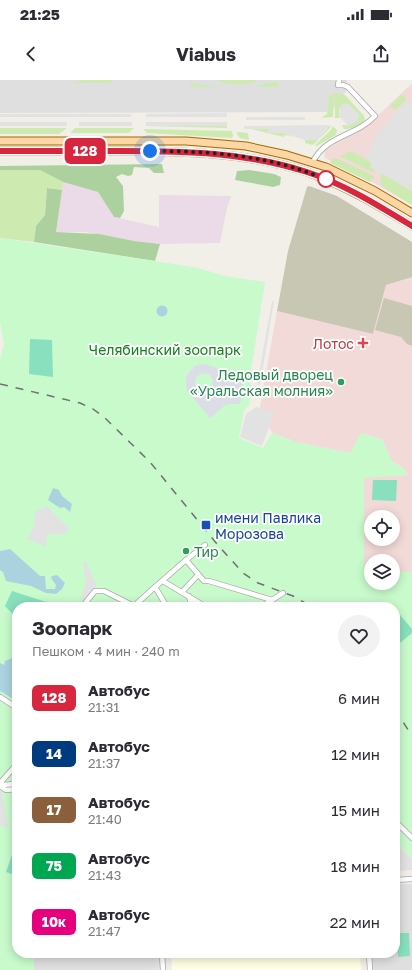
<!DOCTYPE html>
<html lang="ru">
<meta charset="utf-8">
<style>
body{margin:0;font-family:"Golos Text",sans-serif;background:#f2f2f3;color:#2b2b33;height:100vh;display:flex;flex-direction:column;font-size:15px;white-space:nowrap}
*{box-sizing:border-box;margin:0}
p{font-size:13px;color:#7c7c81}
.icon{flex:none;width:22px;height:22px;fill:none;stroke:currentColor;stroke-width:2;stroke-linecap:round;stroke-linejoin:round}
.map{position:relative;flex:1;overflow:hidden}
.drawer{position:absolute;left:12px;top:522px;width:388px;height:356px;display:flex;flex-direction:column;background:#fff;border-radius:16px;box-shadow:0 2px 10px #0003}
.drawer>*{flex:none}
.badge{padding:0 8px;border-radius:6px;font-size:14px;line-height:26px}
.controls{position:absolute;left:364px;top:430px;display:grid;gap:8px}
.controls a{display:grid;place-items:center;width:36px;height:36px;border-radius:50%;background:#fff;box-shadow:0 2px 10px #0003;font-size:20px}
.you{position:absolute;width:20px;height:20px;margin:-10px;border:3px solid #fff;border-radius:50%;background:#1a73e8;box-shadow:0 0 0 6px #1a73e833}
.map>.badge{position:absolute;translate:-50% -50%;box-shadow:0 0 0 2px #fff}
.round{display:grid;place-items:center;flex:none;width:42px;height:42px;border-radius:21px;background:#f2f2f3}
.summary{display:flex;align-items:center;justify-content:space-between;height:68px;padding:0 20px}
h1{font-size:19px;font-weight:700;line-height:30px}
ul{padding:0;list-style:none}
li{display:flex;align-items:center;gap:12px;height:56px;padding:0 20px}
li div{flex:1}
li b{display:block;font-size:15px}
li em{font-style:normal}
li .badge{min-width:44px;font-weight:700;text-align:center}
.status{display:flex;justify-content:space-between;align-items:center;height:28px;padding:0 20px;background:#fff;direction:ltr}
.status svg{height:11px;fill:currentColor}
header{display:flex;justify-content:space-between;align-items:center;height:52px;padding:0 20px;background:#fff;font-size:18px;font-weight:700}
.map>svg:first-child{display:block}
</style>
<div class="status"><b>21:25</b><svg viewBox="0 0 49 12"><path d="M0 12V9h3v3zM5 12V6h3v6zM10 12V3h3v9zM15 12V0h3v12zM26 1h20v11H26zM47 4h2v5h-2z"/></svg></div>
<header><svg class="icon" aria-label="back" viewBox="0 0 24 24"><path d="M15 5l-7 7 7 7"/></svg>Viabus<svg class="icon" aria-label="share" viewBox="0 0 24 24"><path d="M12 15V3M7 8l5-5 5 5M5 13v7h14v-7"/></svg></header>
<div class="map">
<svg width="412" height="890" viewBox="0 0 412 890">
<rect width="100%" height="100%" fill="#f2efe9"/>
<g fill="#e0dfdf">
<path d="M0 0H347V10L331 32 0 33Z"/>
<path d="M395 804H412V890H373L372 873H395Z"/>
<path d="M33 873H157L158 890H34Z"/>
</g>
<g fill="#f2dad9" fill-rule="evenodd">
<path d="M412 4V125L369 100 325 78 324 71 333 65 369 44 407 8Z"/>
<path d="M412 197V492H393V481H371V492H364V397L408 395 404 389 392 381 382 359 350 373 296 362 272 353 260 327 277 231 373 254 386 205ZM371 437H393V459H371Z"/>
</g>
<path fill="#ebdbe8" d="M63 102 98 112 114 137 159 147V115L231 116 227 128 220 163 160 164 134 161 86 152H56Z"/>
<path fill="#ffffe5" d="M171 873H360L361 890H172Z"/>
<g fill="#c7c7b4">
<path d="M309 106 337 116 412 162V197L386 205 373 254 277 231 288 171 307 107Z"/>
<path d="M384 218 412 226V266L407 264 401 257 375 250Z"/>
</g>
<g fill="#cdebb0">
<path d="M83 0H113L111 3H73Z"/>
<path d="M216 0H257C249 6 224 5 216 0Z"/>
<path d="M278 2V7H257L262 4Z"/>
<path d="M191 3 220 7H191Z"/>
<path d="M334 13 333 37 321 38 327 34C330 27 325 16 334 13Z"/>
<path d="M335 13 342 14 346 16 364 36 365 39C362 45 350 50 344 49L342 45H346L348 46 359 35 348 24 339 29V38H335Z"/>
<path d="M401 15 405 16 406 20 397 29H395L392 28 391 25Z"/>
<path d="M146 46H227V48Z"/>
<path d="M329 46H331L328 50 313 65 305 63V60H318Z"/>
<path d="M333 46 337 50 336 55 317 66 315 65 330 51Z"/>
<path d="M0 48H67L59 54H0Z"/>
<path d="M75 48H134L129 53H70Z"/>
<path d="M143 49 232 51 233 56 232 58 147 53Z"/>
<path d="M251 49H268V53H284L293 57 285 55 284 57Z"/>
<path d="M237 52 248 53 249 60 240 58 237 54Z"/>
<path d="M351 71 371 82V88L375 90 374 93 340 76Z"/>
<path d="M336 78 374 96V98L370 102 330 83 332 79Z"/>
<path d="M0 90H40L63 102 62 110 47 108 45 135 36 146 34 162 0 158Z"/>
<path d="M381 92 412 111V125L383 107 380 100Z"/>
</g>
<g fill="#add19e">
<path d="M162 84 164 93H154L149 88 134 87 132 95 128 96 122 94 116 97 123 106 124 131 120 138 114 137 98 112 63 102 40 90H0V86Z"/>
<path d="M249 90 274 94 281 97 280 105 273 107 235 100 237 91Z"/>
<path d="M47 108 62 110 56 152 99 154 134 161 160 164 155 181 34 162 36 146 45 135Z"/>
</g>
<path fill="#c8facc" d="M0 158 155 181 198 188 225 196 265 202 251 291 249 293 251 295 249 297 251 299 249 301 252 306 249 326 244 330 239 358 263 368 272 353 296 362 350 373 361 353 382 359 392 381 404 389 408 395 364 398V491L371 492V503H393V492H412V779L395 761V527H17V873H33L34 890H0V279L4 264 0 242Z"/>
<g fill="#88e0be">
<path d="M30 259 52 260 53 297 29 294Z"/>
<path d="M373 400H397L396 421 372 420Z"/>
<path d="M12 511 43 521 71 527H17V539L5 526Z"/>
<path d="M395 529 412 549V553L395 567Z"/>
<path d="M14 769 17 770V796L6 792Z"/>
<path d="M397 853H409L410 876 398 877Z"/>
</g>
<g fill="#e2e2e2">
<path d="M407 21 412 23V111L371 88V82L365 79 378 53Z"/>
<path d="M345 23 350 25 359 35V37L358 41 348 46 341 38H339L340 26Z"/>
<path d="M227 33V37H146V34Z"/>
<rect x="0" y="34" width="131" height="3"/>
<rect x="246" y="37" width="59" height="3"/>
<rect x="0" y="42" width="67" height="4"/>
<rect x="79" y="42" width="53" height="4"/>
<rect x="146" y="42" width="81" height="4"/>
<path d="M329 45 318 60H305L284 53H268V49H244V46Z"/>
<path d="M272 221H274L260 305H257Z"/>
<path d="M256 327 275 332 262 366 240 357 246 334Z"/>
<path d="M46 426 69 448 65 454H47L46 466 27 459 34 446 35 432Z"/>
<path d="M86 481 99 512 88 522 81 518 86 502 83 482Z"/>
<path d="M0 709 2 713 8 748 0 745Z"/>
<path d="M395 762 412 779V790L395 791Z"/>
<path d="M154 873H162V890H148V888H155Z"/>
</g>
<path fill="#dddde8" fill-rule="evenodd" d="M203 284 209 285 216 288 220 293 222 300 239 301 243 306 240 324H230L224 326 210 338 187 311 186 306V297L189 292 195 286ZM202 293 210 295 213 300 212 307 205 311 199 310 195 304 196 297Z"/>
<g fill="#aad3df">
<circle cx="162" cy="231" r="5.5"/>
<path d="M53 408 59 410 62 416 72 424 70 432 64 427 60 428 48 420Z"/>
<path d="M10 469 40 496H45L46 509H55L56 505 51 498 52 496 57 495 65 503 62 509 56 514 46 513 31 506 6 501 3 492 0 490V471Z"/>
<path d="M17 576V589H13L12 592 13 595H17V621L0 611V583L4 585 5 581Z"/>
</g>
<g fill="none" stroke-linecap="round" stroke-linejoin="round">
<g stroke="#a9a9a9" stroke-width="6">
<g id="street">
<path d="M312 83C327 54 355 57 375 36L348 7 343 5H338L339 0"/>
<path d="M186 480 204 501H209L272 520"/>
<path d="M163 501 206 527"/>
<path d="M182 512 198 495"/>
<path d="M189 516 192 527"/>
<path d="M134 526 155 507"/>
<path d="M82 527 95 511H104L136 527"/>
<path d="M167 527 155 507 186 480 205 465"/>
<path d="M261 527 283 513"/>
<path d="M0 617 17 628"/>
<path d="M0 703 17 684"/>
<path d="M0 705 17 704"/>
<path d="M0 706 6 710 17 709"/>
<path d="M395 741 412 758"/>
<path d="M395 800 412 799"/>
<path d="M162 873 163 890"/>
<path d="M369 873 370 890"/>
</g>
</g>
<g stroke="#a06b00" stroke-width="9">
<g id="primary">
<path d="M0 61H186L246 66 287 75 326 87 375 111 412 133"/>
<path d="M0 71C39 71 79 71 118 71 183 71 245 72 307 92 344 105 379 126 412 146"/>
</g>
</g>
<use href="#street" stroke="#fff" stroke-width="4.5"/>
<use href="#primary" stroke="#fcd6a4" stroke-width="7"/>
<g stroke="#707070" stroke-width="1.5" stroke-dasharray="8 8" stroke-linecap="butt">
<path d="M0 304 80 323 93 329 105 338 150 382 217 464 243 493 258 503 293 516 312 527"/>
<path d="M395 629 412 656"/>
</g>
</g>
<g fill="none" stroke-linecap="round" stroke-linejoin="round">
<g stroke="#fff" stroke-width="9">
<path id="line" d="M0 71C40 71 81 71 121 71 186 71 244 72 307 92 344 104 379 126 412 146"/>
</g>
<use href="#line" stroke="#d7263d" stroke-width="6"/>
<path stroke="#222" stroke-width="4" stroke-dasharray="0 7.2" d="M150 71C210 71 271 75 327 100L326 99"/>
</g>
<circle fill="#fff" stroke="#d7263d" stroke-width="2" cx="326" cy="99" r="8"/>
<path fill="#e0444e" stroke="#fff" stroke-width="1.5" d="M361 257h4v4h4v4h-4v4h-4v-4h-4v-4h4z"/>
<g fill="#2e9e5b" stroke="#fff" stroke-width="1.5">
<circle cx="341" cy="302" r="4"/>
<circle cx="186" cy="471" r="4"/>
</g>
<rect fill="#1a4fb4" stroke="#fff" stroke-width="1.5" x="201" y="440" width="10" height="10" rx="2"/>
<g text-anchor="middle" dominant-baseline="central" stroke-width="3.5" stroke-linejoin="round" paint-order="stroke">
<g font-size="14" fill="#be3a42" stroke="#fff" text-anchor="end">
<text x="354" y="263">Лотос</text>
</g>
<g font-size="14" fill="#0c8416" stroke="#fff">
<text x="165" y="269">Челябинский зоопарк</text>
</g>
<g font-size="14" fill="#27864d" stroke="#fff" text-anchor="end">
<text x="333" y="294">Ледовый дворец<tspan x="333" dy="16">«Уральская молния»</tspan></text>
<text x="194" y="471" text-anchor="start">Тир</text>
</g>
<g font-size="14" fill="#164399" stroke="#fff" text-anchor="start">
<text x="215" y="437">имени Павлика<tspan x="215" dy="16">Морозова</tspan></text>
</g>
</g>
</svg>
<div class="controls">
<a><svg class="icon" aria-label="locate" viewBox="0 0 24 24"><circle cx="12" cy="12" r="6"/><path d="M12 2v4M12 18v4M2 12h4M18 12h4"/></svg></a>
<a><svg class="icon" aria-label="layers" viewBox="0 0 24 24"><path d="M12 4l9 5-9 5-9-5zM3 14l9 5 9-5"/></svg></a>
</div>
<div class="you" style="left:150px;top:71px"></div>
<b class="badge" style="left:85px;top:71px;background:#d7263d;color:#fff">128</b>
<section class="drawer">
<div class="summary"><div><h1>Зоопарк</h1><p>Пешком · 4 мин · 240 m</p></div><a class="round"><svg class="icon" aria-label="heart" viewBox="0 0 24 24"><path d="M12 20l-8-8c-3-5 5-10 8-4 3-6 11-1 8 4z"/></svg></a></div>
<ul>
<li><span class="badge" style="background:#d7263d;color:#fff">128</span><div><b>Автобус</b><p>21:31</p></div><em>6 мин</em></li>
<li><span class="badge" style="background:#003b80;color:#fff">14</span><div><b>Автобус</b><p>21:37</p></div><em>12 мин</em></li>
<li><span class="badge" style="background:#8b5e3c;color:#fff">17</span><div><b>Автобус</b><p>21:40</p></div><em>15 мин</em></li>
<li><span class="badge" style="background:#00a651;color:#fff">75</span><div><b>Автобус</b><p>21:43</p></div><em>18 мин</em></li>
<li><span class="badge" style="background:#e6007e;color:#fff">10к</span><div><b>Автобус</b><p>21:47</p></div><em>22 мин</em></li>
</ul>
</section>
</div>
